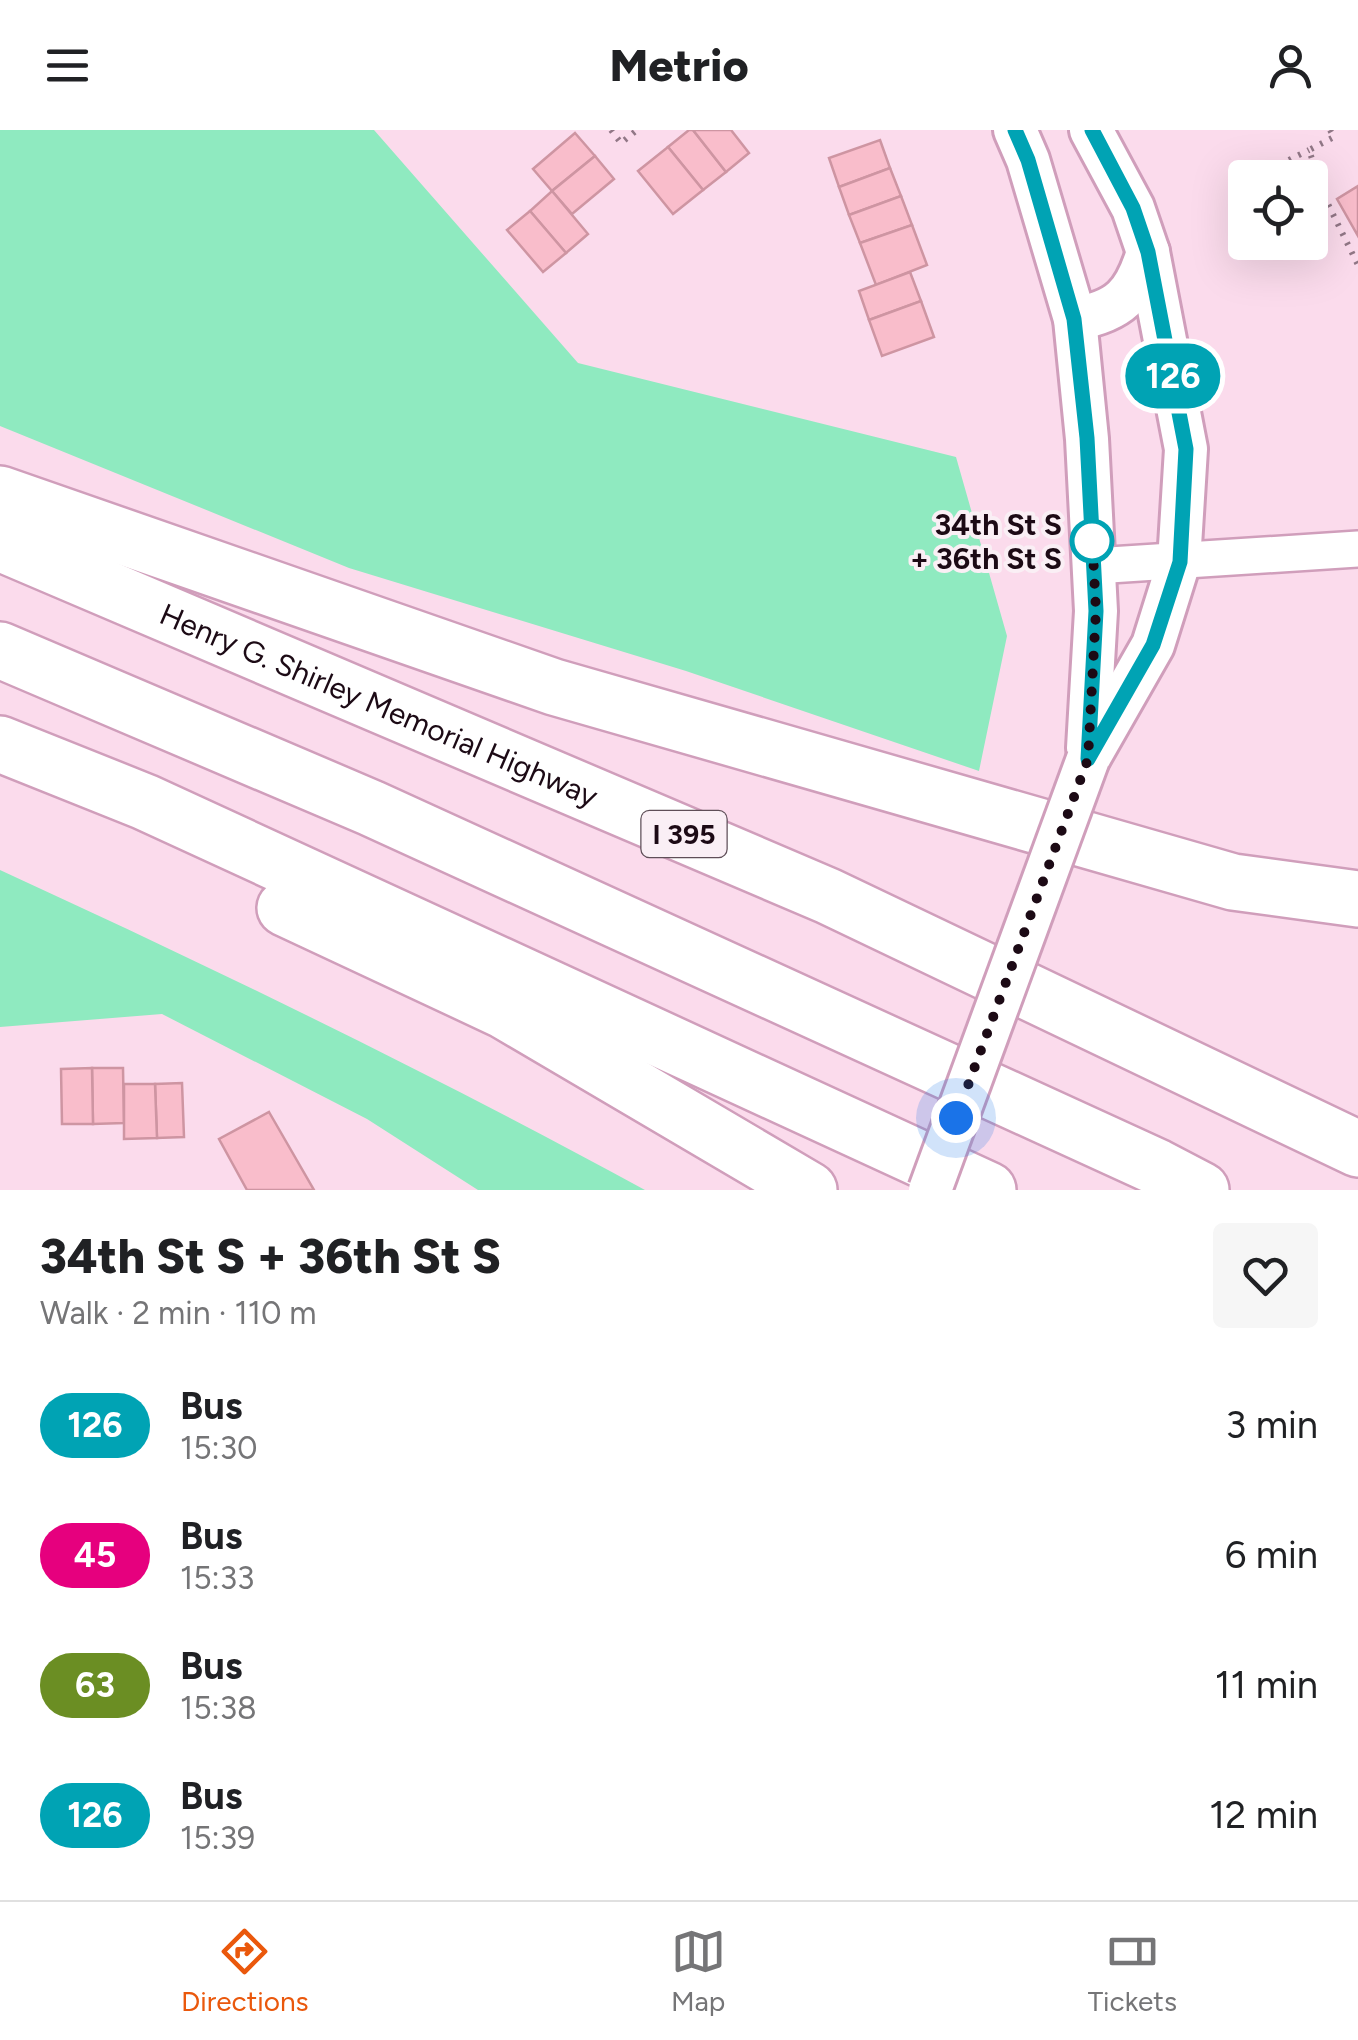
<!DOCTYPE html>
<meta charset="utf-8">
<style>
body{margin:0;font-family:Figtree,sans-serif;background:#f6f6f6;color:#202124;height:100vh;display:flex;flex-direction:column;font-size:38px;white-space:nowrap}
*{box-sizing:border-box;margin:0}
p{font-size:32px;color:#757577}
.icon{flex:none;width:55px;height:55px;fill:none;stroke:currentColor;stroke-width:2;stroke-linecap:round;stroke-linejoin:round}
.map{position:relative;height:1060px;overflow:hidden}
.drawer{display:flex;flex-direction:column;background:#fff;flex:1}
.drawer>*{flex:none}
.badge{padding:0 20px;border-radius:32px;font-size:35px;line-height:65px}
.fabs{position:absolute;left:1228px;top:30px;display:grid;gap:20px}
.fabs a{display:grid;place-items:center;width:100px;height:100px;border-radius:10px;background:#fff;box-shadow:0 10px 40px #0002;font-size:50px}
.you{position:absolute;width:50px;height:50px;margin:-25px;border:8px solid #fff;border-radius:50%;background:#1a73e8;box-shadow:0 0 0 15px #1a73e833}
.map>.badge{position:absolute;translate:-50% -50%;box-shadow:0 0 0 5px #fff}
.round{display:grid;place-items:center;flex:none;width:105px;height:105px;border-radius:10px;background:#f6f6f6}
.head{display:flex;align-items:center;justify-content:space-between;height:170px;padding:0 40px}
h1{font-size:48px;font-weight:800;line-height:75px}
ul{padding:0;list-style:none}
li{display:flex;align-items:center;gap:30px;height:130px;padding:0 40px}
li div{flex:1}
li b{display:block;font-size:38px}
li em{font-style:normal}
li .badge{min-width:110px;font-weight:700;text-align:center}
header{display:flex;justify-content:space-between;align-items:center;height:130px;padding:0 40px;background:#fff;font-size:45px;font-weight:800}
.dock{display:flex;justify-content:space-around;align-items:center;height:140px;border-top:2px solid #e0e0e0;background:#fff;font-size:28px;color:#757577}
.dock a{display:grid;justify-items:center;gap:5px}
.dock .selected{color:#ea580c}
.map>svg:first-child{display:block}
</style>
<header><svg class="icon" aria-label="menu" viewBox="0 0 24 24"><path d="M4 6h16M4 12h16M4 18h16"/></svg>Metrio<svg class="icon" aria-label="person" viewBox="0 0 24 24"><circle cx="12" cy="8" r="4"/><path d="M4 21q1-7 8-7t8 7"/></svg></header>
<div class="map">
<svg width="1358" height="1060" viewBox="0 0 1358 1060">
<rect width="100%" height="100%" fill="#fbdbec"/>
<g fill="#8feac0">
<path d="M0 0H374L578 233 956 327 1007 506 979 641 686 541 349 438 0 296Z"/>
<path d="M0 740C218 840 434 945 645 1060H478L367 989 162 884 0 897Z"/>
</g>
<g fill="#f9bdcb" stroke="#ce95a2" stroke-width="2.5">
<path d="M689 0H693L726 42 703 60 668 17Z"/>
<path d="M693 0H731L749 23 726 42Z"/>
<path d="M575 3 595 26 552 61 533 39Z"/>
<path d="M880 10 890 38 839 57 829 28Z"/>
<path d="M668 17 703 60 673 84 638 41Z"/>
<path d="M595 26 614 49 572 84 552 61Z"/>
<path d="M890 38 901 66 849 85 839 57Z"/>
<path d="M1358 56V106L1337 69Z"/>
<path d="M552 61 588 104 566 123 530 81Z"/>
<path d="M901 66 912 95 860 113 849 85Z"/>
<path d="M530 81 566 123 543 142 507 100Z"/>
<path d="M912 95 927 135 876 155 860 113Z"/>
<path d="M910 142 921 171 869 190 859 161Z"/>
<path d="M921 171 934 207 882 226 869 190Z"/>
<path d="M92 938H123L124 993 93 994Z"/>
<path d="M92 938 93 994H62L61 939Z"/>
<path d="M182 953 184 1007 157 1008 155 954Z"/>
<path d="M124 954H155L157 1008 124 1009Z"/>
<path d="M269 982 314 1060H247L219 1009Z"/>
</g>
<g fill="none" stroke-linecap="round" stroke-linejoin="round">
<g stroke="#d09ebb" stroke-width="40">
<path id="minor" d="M1094 436 1358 419"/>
</g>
<g stroke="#d09ebb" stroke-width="48">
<g id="tertiary">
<path d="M1015 0 1028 30 1075 189 1087 309 1096 481 1088 618"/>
<path d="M1075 189C1120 181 1135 165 1148 122"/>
<path d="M1088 629 1153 515 1179 432 1186 319 1148 122 1133 78 1091 0"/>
</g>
</g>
<g stroke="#d09ebb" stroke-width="60">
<g id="motorway">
<path d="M0 364 554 557 1233 752 1358 769"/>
<path id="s1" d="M0 413 828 766 1358 1019"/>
<path d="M0 520 371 678 1157 1037 1201 1060"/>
<path d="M0 614 145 672 988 1060"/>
<path d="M285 778 503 880 809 1060"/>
</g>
</g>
<g stroke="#917786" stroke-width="6" stroke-dasharray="2.5 8" stroke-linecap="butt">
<path d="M611 0 621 13 637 0"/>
<path d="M1330 0 1334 7 1309 20 1326 70 1358 135"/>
<path d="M1289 30 1309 20"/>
</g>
<use href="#minor" stroke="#fff" stroke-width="35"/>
<use href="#tertiary" stroke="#fff" stroke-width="42"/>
<use href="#motorway" stroke="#fff" stroke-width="55"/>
<g stroke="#d09ebb" stroke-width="48" stroke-linecap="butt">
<path id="tertiary-bridge" d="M930 1060 1088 629"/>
</g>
<use href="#tertiary-bridge" stroke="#fff" stroke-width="42"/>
</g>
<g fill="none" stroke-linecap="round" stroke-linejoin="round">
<g stroke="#fff" stroke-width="22">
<path id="line" d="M1015 0 1028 30 1074 189 1087 308 1096 481 1088 629 1153 515 1180 432 1186 319 1148 122 1133 78 1092 0"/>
</g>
<use href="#line" stroke="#00a3b4" stroke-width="15"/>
<path stroke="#1c0a15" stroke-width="10" stroke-dasharray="0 18" d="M956 988 1088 629 1096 481 1092 404V411"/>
</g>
<circle fill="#fff" stroke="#00a3b4" stroke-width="5" cx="1092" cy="411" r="20"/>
<g text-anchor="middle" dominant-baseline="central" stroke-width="8" stroke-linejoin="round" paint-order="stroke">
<rect fill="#faeff5" stroke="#5f4f58" stroke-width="2.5" x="641.5" y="681" width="85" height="46" rx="8"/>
<g font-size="28" font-weight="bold" fill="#1c0a15">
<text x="684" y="704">I 395</text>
</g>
<g font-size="30" font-weight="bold" fill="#1c0a15" stroke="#faeff5" text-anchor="end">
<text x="1062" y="394">34th St S<tspan x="1062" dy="34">+ 36th St S</tspan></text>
</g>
<g font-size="30" fill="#1c0a15" stroke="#faeff5">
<text stroke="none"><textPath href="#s1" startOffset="412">Henry G. Shirley Memorial Highway</textPath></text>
</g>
</g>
</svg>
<div class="fabs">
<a><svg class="icon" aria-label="locate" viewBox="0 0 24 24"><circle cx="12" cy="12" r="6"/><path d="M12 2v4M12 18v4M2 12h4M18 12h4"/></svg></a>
</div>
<div class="you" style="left:956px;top:988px"></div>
<b class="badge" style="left:1173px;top:246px;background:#00a3b4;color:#fff">126</b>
</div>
<section class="drawer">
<div class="head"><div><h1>34th St S + 36th St S</h1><p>Walk · 2 min · 110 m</p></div><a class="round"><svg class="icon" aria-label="heart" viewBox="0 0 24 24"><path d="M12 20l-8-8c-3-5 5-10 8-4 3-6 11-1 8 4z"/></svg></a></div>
<ul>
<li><span class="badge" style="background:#00a3b4;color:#fff">126</span><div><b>Bus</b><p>15:30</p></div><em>3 min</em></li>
<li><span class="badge" style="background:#e6007e;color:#fff">45</span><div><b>Bus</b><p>15:33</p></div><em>6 min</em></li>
<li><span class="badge" style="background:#6b8e23;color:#fff">63</span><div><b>Bus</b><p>15:38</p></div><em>11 min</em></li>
<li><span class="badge" style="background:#00a3b4;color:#fff">126</span><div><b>Bus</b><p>15:39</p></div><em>12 min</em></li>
</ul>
</section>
<nav class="dock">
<a class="selected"><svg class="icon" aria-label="directions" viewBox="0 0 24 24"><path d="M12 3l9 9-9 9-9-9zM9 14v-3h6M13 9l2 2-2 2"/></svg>Directions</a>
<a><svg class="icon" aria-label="map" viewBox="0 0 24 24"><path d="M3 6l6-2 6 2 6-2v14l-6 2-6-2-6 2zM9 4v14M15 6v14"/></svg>Map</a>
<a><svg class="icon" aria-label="tickets" viewBox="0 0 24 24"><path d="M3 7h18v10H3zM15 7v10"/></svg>Tickets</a>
</nav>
